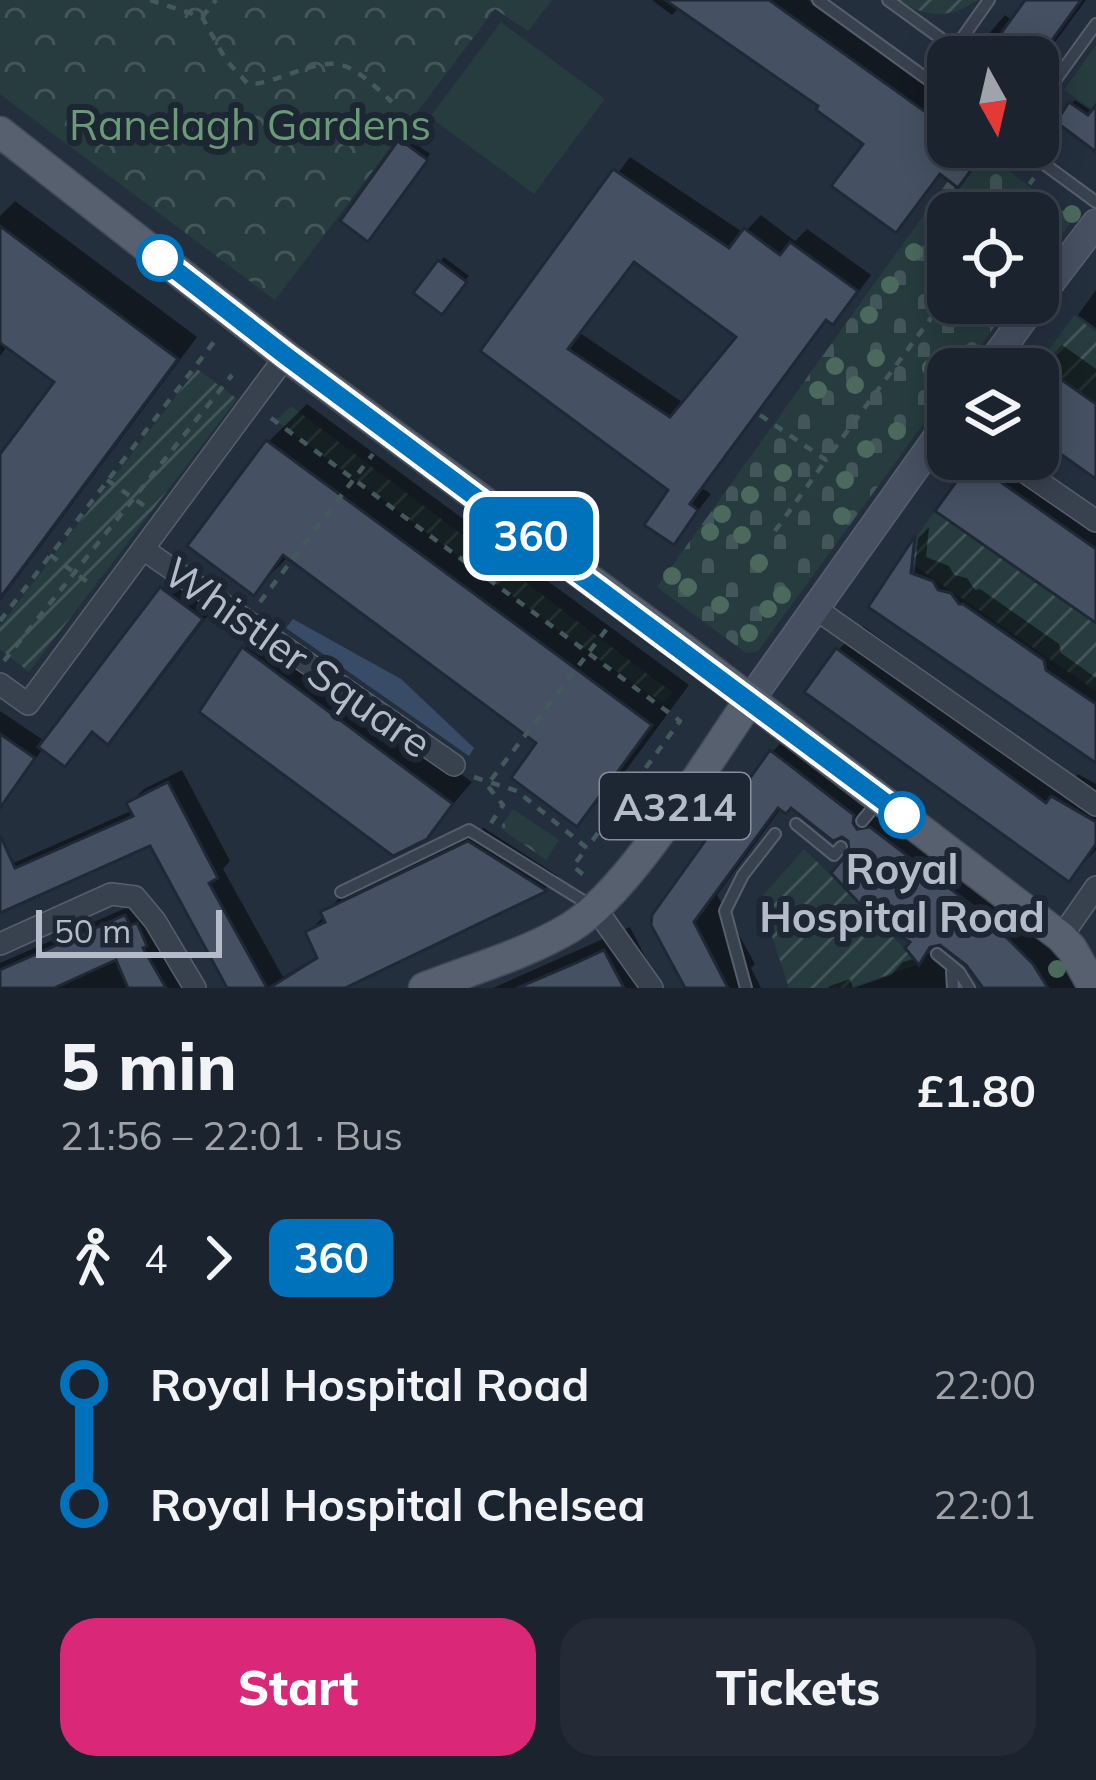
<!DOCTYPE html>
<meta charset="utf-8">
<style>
body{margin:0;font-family:Mulish,sans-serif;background:#242b36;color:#f1f3f6;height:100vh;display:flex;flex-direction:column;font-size:45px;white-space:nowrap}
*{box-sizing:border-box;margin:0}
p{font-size:39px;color:#a0a4aa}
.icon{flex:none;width:66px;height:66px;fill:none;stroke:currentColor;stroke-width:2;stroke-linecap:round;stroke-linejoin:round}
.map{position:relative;height:988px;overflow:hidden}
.panel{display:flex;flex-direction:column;background:#1b232e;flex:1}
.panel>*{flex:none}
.badge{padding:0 24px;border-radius:18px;font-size:42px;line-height:78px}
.needle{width:78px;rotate:172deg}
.controls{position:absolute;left:927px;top:36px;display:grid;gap:24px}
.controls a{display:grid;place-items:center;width:132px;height:132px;border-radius:24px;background:#1b232e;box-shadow:0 6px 30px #0003,0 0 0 3px #39404a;font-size:60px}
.scale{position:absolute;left:36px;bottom:30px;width:186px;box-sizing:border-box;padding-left:12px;border:6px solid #b4bcc9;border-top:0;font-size:33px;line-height:42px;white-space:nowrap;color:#b4bcc9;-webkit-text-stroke:9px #1d2633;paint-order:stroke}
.map>.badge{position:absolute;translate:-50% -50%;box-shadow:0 0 0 6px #fff}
.legs{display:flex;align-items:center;gap:18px;height:132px;padding:0 60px;font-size:39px}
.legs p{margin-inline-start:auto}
.summary{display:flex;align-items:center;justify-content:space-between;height:204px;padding:0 60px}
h1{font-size:66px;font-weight:800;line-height:90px}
.cta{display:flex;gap:24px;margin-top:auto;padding:24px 60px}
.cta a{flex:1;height:138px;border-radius:36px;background:#db2777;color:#fff;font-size:48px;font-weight:800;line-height:138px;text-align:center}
.cta a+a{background:#242b36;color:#f1f3f6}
ul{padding:0 60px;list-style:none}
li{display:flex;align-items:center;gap:42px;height:120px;font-size:45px}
li i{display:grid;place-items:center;width:18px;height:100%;margin:0 15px;background:currentColor}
li i::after{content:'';width:30px;height:30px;margin:-15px;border:9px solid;border-radius:50%;background:#1b232e}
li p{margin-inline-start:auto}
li:first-child i{background:linear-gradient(#0000 50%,currentColor 0)}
li:last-child i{background:linear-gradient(currentColor 50%,#0000 0)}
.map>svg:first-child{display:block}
</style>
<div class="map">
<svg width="1096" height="988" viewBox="0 0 1096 988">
<defs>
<pattern id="cemetery-stones" width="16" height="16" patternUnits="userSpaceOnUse" patternTransform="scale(3)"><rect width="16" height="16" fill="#263c3f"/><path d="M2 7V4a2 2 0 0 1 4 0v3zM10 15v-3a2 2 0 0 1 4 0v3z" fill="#435659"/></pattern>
<pattern id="park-crowns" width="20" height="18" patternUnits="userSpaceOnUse" patternTransform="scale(3)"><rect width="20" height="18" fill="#263c3f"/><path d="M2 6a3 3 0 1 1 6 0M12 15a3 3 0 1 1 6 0" fill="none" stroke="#435659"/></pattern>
<pattern id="garden-furrows" width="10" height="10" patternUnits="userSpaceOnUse" patternTransform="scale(3)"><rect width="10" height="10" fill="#263c3f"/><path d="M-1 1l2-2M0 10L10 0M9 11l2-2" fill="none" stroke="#435659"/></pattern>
</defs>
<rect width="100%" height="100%" fill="#242f3e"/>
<g fill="#263c3f">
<path d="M501 22 605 99 534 194 430 117Z"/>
<path d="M1096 45V112L1064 90Z"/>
</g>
<path fill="url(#cemetery-stones)" d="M991 158 1067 214 1070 224 1038 267V213H948V303H1012L963 369H948V390L758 651 746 653 657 587 948 181 958 187 974 165 982 171Z"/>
<g fill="url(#park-crowns)">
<path d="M0 0H552L528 31 495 9 275 300 0 94Z"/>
<path d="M513 809 559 840 546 860 500 828Z"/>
</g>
<g fill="url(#garden-furrows)">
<path d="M898 0H978C950 19 926 18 898 0Z"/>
<path d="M1074 315 1096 332V404L1039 364Z"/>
<path d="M197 369 237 399 29 672 0 649V626Z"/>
<path d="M291 406 673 693 663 703 574 642 276 421Z"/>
<path d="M935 511 1096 623V691L902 557Z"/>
<path d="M804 849 920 964 849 988H789L760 899Z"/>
</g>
<path fill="#394c67" d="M293 619 401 679 474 748 469 756 286 628Z"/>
<g fill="#0007" fill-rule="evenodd">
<path d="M652 0H808L948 101V147H989L958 184 942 172 896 229 867 143 823 106 680 7 672 15Z"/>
<path d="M1029 0H1086L1038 65V57H969L1005 15 1013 21Z"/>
<path d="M1075 100 1096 114V147L1071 104Z"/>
<path d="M406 137 430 154 372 234 402 141Z"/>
<path d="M630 157 744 233 761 215 795 241 807 229 871 275 848 306 833 321 828 318 702 488 711 494 674 541 673 489 485 350ZM636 259 740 336 685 404 580 333Z"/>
<path d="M15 201 197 337 0 601V459L58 382 8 345 0 356V216Z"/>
<path d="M444 257 469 276 446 307 440 262Z"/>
<path d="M1096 290V328L1078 315Z"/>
<path d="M1062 345 1096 369V475L1038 434V371Z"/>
<path d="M307 404 689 685 615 785 577 823 541 743 289 556 253 592 268 442Z"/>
<path d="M977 459H1006L1096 522V619L973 463Z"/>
<path d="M929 527 926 557 949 566 954 575 967 578 975 590 980 589 1059 644 1061 653 1096 678V760L907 587 913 588 918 539 916 541Z"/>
<path d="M183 568 222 597 129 720 108 741 94 731 65 763 44 747 0 809V711L46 742 162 589Z"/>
<path d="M863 626 1072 780 1078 774 1096 784V850L1069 878 838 650Z"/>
<path d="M265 628 472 782 425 837 244 649Z"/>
<path d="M797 727 1029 907 1084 981 1076 988H989L968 963 941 941 924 955 944 949 958 988H854L891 975 903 962 917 958 914 941 852 853 851 839 791 804 782 807 717 895 755 964 751 968 761 988H688L654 924 772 752Z"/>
<path d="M182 770 230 861 223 869 283 977 319 955 309 933 338 899 484 828 558 876 545 889 357 976 341 988H230L151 842 0 909V869L133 810 129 804 144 789Z"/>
<path d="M142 901 191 988H0V963Z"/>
<path d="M630 927 652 970 641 981 644 988H493Z"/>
<path d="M850 979 853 988H828L830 986Z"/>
</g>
<g fill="#455162" stroke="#1f2835" stroke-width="3" fill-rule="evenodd">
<path d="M665 0H769L948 128V147H988L958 188 940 174 896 233 831 186 863 144 816 110 818 106Z"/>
<path d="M1025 0H1081L1040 57H965L981 34 994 43Z"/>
<path d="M1069 102 1088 115 1096 105V152L1056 122Z"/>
<path d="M399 139 428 160 368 242 340 221Z"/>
<path d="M613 169 729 248 744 228 780 255 790 242 858 291 833 325 826 320 690 504 698 510 674 545 644 525 668 490 480 351ZM634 262 736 337 670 417 568 349Z"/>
<path d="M0 226 178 359 0 598V454L54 382 0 343Z"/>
<path d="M438 260 467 282 442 315 413 293Z"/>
<path d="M1038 363 1096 404V479L1038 438Z"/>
<path d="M266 440 652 725 577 827 511 778 536 743 283 555 254 596 187 546Z"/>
<path d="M971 461 1096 549V623L935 511Z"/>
<path d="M915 536 911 573 933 581 938 590 951 593 959 604H963L1044 660 1046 670 1096 704V763L868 607Z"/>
<path d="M160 587 203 619 108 745 92 732 65 767 38 747Z"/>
<path d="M242 647 453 804 427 839 393 856 199 712Z"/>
<path d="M836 648 1046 803 1051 796 1096 822V844L1069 882 804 692Z"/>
<path d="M0 734 35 758 0 808Z"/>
<path d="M770 750 854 815 853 823 857 829 870 827 982 913 1033 964 1048 988H983L966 965 940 945 930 947 919 965 905 948 910 942 874 919 831 873 849 852 848 841 842 837 833 841 791 808 786 814 778 808 694 922 728 988H685L651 925 652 915Z"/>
<path d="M168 782 218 878 209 883 267 988H227L150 846 0 913V835L15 868 133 816 126 803Z"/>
<path d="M468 841 547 891 345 988H269L317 958 305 932 325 922 320 912Z"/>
<path d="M125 915 130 925 137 923 147 946 143 948 166 988H128L116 960 54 988H0V970Z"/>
<path d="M604 950 624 988H517L576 963Z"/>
</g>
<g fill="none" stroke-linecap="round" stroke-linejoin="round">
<g stroke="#565f6c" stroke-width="14">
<g id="lane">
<path d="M818 0 948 94"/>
<path d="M888 0 954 48"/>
<path d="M931 82 989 0"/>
<path d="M1038 104 1096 24"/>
<path d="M1021 147 1096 202"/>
<path d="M862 821 878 802"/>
<path d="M796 824 834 855 841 847"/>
<path d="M341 892 469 830 593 907"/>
<path d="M937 954 959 972 969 988"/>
<path d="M952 972 953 988"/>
<path d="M746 988 725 911 743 875 775 834"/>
</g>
</g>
<g stroke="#565f6c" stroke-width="24">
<g id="street">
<path d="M1006 459 1096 521"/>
<path d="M143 549 454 765"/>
<path d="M816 609 1096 805"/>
<path d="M0 684 28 704 286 356"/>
<path d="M596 909 652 988"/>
<path d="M1061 937 1096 887"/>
<path d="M0 944 111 894 135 897 155 921 195 988"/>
</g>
</g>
<g stroke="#565f6c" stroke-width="30">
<g id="secondary">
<path d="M1038 299 1096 223"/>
<path d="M987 369 1035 303"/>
<path d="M750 700 948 422"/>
</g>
</g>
<g stroke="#414a57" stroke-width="33">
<g id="primary">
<path d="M0 132 286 356 685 650 1061 937 1072 949 1094 988"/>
<path d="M424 988C472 969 527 954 571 927 631 890 707 761 750 700"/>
</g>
</g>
<g stroke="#44595c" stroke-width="4.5" stroke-dasharray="9 9" stroke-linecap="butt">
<path d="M150 0 202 17 226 60 248 84C281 85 322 50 353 70 367 78 380 91 392 102"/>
<path d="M202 17 216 0"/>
<path d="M1008 213 1034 178"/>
<path d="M760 415 826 460 948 295"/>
<path d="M271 418 680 721 587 848"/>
<path d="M107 480 146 507"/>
<path d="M775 531 826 460"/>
<path d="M50 555 89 583"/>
<path d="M260 602 373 454"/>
<path d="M0 621 217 338"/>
<path d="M4 661 232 375"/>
<path d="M474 777 517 791 587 848 573 866 586 877"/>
<path d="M491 823 503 805 487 785 609 626"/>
</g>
<use href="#lane" stroke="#38414e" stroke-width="10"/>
<use href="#street" stroke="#38414e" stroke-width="21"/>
<use href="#secondary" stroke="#465061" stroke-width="27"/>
<use href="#primary" stroke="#56606e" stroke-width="30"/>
</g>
<g fill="#4b6a5d">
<circle cx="1043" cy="202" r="9"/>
<circle cx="1072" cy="214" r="9"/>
<circle cx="914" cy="252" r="9"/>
<circle cx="890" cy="285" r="9"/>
<circle cx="869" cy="315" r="9"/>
<circle cx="876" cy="358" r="9"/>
<circle cx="835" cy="366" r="9"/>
<circle cx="931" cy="368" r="9"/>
<circle cx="855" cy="385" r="9"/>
<circle cx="818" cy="390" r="9"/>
<circle cx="897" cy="431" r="9"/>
<circle cx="866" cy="449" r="9"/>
<circle cx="783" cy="473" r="9"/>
<circle cx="845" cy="480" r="9"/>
<circle cx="750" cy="495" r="9"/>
<circle cx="722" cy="514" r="9"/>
<circle cx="842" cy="516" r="9"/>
<circle cx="710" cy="532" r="9"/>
<circle cx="742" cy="535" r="9"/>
<circle cx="759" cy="563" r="9"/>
<circle cx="672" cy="576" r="9"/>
<circle cx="688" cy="587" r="9"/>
<circle cx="782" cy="595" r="9"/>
<circle cx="720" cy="605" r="9"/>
<circle cx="768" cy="609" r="9"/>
<circle cx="749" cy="633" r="9"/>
<circle cx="1057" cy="969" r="9"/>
</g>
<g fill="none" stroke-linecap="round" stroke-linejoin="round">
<g stroke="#fff" stroke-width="27">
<path id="line-1" d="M160 258 286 356 902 815"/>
</g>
<use href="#line-1" stroke="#0072bc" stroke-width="18"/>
</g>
<g fill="#fff" stroke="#0072bc" stroke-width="6">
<circle cx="160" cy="258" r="21"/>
<circle cx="902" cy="815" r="21"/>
</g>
<g text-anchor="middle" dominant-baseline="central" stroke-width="12" stroke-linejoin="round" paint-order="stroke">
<rect fill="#1d2633" stroke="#878f9c" stroke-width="3" x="600" y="773" width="150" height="66" rx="9"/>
<g font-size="39" font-weight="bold" fill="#b4bcc9">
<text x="675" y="806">A3214</text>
</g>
<g font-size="42" fill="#6b9a76" stroke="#1d2633">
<text x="250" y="124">Ranelagh Gardens</text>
</g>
<g font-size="42" fill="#b4bcc9" stroke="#1d2633">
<text transform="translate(298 657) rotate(35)">Whistler Square</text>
</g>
<g font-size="42" font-weight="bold" fill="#b4bcc9" stroke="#1d2633">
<text x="902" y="868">Royal<tspan x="902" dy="48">Hospital Road</tspan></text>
</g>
</g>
</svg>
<div class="controls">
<a><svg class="needle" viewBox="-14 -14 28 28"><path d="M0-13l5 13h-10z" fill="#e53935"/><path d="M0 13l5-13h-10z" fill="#a0a4aa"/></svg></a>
<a><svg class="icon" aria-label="locate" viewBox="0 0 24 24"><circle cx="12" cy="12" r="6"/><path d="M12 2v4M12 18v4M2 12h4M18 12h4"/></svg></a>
<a><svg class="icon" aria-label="layers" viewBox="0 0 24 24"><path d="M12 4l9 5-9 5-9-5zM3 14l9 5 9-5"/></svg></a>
</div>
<div class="scale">50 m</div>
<b class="badge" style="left:531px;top:536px;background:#0072bc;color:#fff">360</b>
</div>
<section class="panel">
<div class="summary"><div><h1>5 min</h1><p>21:56 – 22:01 · Bus</p></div><b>£1.80</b></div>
<div class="legs"><svg class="icon" aria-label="walk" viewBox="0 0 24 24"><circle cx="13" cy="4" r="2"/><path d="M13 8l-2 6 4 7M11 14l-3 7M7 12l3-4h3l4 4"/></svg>4<svg class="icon" aria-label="forward" viewBox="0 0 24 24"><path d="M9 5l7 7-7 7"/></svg><b class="badge" style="background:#0072bc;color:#fff">360</b></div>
<ul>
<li><i style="color:#0072bc"></i><b>Royal Hospital Road</b><p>22:00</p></li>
<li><i style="color:#0072bc"></i><b>Royal Hospital Chelsea</b><p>22:01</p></li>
</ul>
<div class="cta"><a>Start</a><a>Tickets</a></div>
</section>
